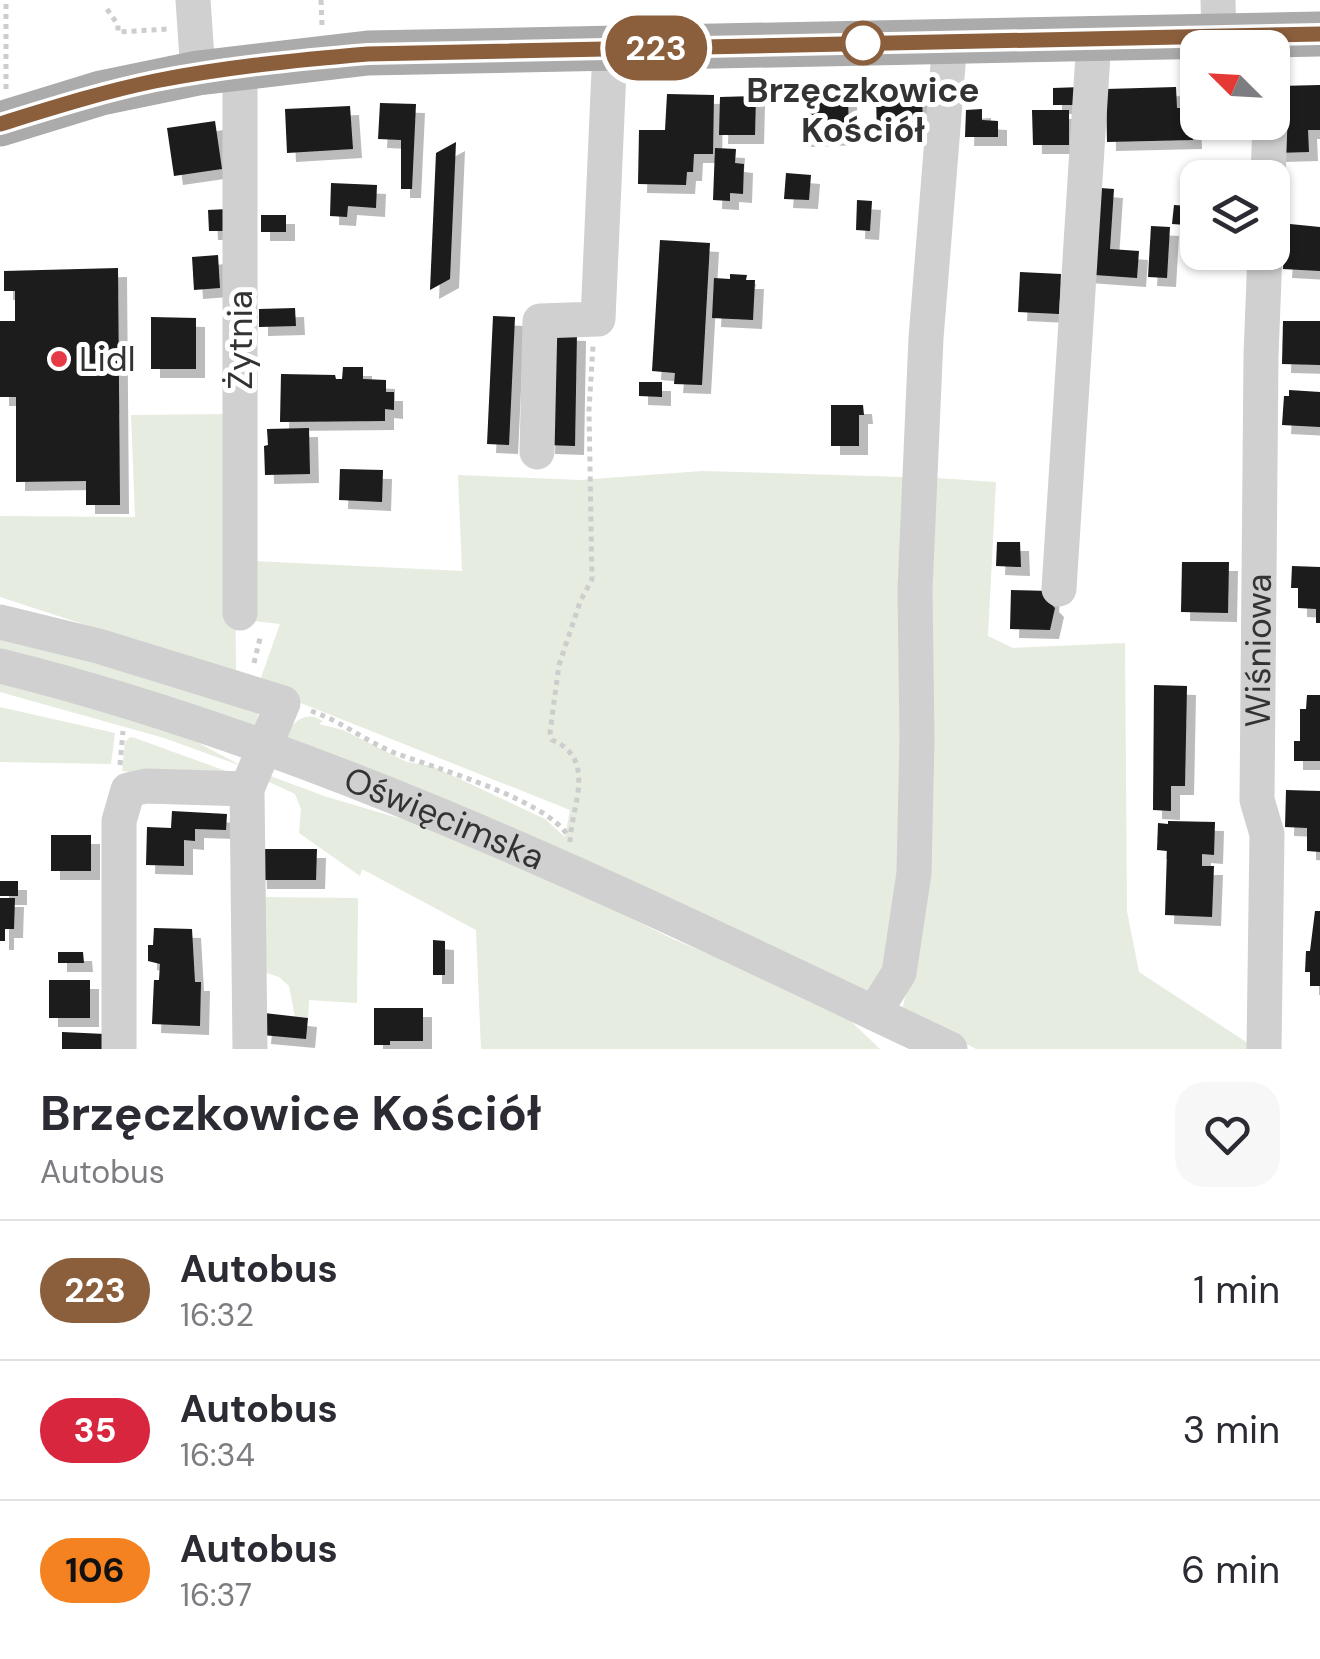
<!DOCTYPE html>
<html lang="pl">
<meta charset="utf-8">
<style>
body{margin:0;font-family:"DM Sans",sans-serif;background:#f7f7f7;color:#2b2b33;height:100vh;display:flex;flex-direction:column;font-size:38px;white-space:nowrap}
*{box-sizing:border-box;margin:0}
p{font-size:32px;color:#7c7c81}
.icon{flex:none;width:55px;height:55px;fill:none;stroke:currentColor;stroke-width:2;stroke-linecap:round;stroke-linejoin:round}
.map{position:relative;height:1049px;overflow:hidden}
.details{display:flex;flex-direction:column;background:#fff;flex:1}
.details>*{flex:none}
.badge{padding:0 20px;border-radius:32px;font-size:35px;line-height:65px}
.needle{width:65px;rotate:294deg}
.buttons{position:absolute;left:1180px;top:30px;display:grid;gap:20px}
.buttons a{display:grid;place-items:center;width:110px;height:110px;border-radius:20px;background:#fff;box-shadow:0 2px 8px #0004;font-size:50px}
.map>.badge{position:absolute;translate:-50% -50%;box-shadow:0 0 0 5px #fff}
.round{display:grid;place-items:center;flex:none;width:105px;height:105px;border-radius:30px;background:#f7f7f7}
.overview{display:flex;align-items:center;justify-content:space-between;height:170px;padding:0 40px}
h1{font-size:48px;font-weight:700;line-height:75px}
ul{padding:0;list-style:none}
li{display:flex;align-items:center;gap:30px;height:140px;padding:0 40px;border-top:2px solid #e1e1e2}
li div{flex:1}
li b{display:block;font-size:38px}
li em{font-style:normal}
li .badge{min-width:110px;font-weight:700;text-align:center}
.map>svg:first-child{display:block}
</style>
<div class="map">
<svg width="1320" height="1049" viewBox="0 0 1320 1049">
<defs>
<filter id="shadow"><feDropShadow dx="9" dy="9" stdDeviation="0" flood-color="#0004"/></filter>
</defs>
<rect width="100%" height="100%" fill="#fff"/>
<g fill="#e6ecdf">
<path d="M234 414 236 674 0 597V516L135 517 131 415Z"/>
<path d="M702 471 905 477 903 911 874 997 285 739C293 721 304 710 323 721L319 724 343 730 407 762 432 766 545 819 565 837 570 810 258 686 280 624 254 621 253 561 462 571 458 475 580 480Z"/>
<path d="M936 478 996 482 988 636 1013 648 1125 643 1127 911 1139 972 1257 1049H976L902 1010 919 942Z"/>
<path d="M0 634 258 713 257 728 0 650Z"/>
<path d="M0 679 174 730 244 767 164 738 0 692Z"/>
<path d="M0 707 115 733 111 764 0 762Z"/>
<path d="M130 737 135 738 237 775 180 778 122 771 125 742Z"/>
<path d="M265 774 327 797 470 839 673 939 836 1007 880 1049H481L476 930 362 869 360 876 299 833 301 809 295 794 267 781Z"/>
<path d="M254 897 358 898 357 1003 309 1000 308 1018 295 1017 289 986 279 977 264 972Z"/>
</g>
<g fill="#1a1a1a" filter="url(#shadow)">
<path d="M1320 85V130H1308L1309 152 1275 153 1279 86Z"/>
<path d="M1082 87V105H1053V88Z"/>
<path d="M1176 87 1177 108H1192L1193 140 1107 142 1106 89Z"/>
<path d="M922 93 923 134 877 135 876 95Z"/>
<path d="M667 94 714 95 713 154H694L693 172H687L686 185 638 184 639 130H665Z"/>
<path d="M756 96 755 135H719L720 97Z"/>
<path d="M806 96H848L849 136 802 138 801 115H807Z"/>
<path d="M380 103 416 104 412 189H401V140L378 139Z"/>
<path d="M350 106 353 149 287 153 285 109Z"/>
<path d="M982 109V120L998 121V137H965L966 110Z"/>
<path d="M1032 110H1069V145H1033Z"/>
<path d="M215 121 222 169 174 176 167 128Z"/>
<path d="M456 142 450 279 430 290 436 153Z"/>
<path d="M715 148 736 149 735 163 744 164 743 194 730 193V201L713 200Z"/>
<path d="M786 173 811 175 809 200 784 199Z"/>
<path d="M331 183 377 185 376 208 348 206 347 217 330 216Z"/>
<path d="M1087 187 1114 189 1110 249 1139 251 1137 278 1081 274Z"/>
<path d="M857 200 872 201 870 231 856 230Z"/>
<path d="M1174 205 1188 206 1187 225 1172 224Z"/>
<path d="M228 209V231H209L208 210Z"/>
<rect x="261" y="215" width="25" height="17"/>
<path d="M1290 224 1320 227V271L1283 269 1285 234H1289Z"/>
<path d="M1151 226 1170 227 1167 278 1148 277Z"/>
<path d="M660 240 710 243 702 385 674 384 675 373 652 371Z"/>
<path d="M218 255 220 288 194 290 192 257Z"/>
<path d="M118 268 120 505H86V481L16 482V397H0V321H15V291H4V271Z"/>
<path d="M1020 272 1061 274 1059 314 1018 312Z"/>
<path d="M730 274 747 275 746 280H755L753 320 712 318 714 278 730 279Z"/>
<path d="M295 308 296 326 259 327V309Z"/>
<path d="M493 316 515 317 509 445 487 444Z"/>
<path d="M151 317 196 318V369H151Z"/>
<path d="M1283 321H1320V365L1282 364Z"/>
<path d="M549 331 577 332 575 446 546 445Z"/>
<path d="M343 367H363V379L386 380V392H394V410L385 409V421L280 422 281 374 335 375 336 379H342Z"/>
<path d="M639 382H662V397L639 396Z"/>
<path d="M1289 390 1320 392V427L1282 425 1284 396H1289Z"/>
<path d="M831 405H863L864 415H859V446H831Z"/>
<path d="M309 428 310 474 265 475 264 446 268 445 267 429Z"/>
<path d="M340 469 383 470 382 502 339 500Z"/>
<path d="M997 542H1020L1021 567 996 566Z"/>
<path d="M1182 562H1229L1228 613 1181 612Z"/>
<path d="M1292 566 1320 567V623H1316V609L1298 608V588H1291Z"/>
<path d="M1011 590 1051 591 1050 603 1055 608 1050 630 1010 629Z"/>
<path d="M1154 685 1187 686 1185 786H1171V811L1153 810Z"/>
<path d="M1307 695H1320V761H1294V741H1300V709H1306Z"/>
<path d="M1286 790 1320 791V852L1307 851V828L1285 827Z"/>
<path d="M172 811 227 814 226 830 195 829V841L184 840V866L146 865 147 827 171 828Z"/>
<path d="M1168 821 1215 822 1214 855 1202 854V866H1214L1212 917 1165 915 1167 851 1157 850 1158 823 1168 824Z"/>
<rect x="51" y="835" width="40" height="36"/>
<path d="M257 849H317L316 880H258Z"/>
<rect x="0" y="881" width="18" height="15"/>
<path d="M0 898H15L14 929H5V941H0Z"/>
<path d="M1315 911H1320V986H1310V972H1305L1306 951H1310Z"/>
<path d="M154 928 192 929 195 982H201L200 1026 152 1024 154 980H159L160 964 148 961V945H153Z"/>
<path d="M433 940 445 941V975H433Z"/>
<path d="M58 952H83L84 963H58Z"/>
<rect x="49" y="980" width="41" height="38"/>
<path d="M374 1008H423V1041H390V1045H374Z"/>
<path d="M264 1013 308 1018 306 1039 262 1035Z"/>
<path d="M62 1032 105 1034 104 1049H62Z"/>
</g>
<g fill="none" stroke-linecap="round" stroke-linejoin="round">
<g stroke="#cdcdcd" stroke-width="5" stroke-dasharray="5 5" stroke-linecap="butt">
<path d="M321 0 322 26"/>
<path d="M107 9 118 25V32L168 29"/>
<path d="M6 89V0"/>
<path d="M254 663 261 634"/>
<path d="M311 711C341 721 365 741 395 753 435 768 547 800 568 836"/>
<path d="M120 765 123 731"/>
<path d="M570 842C571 807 598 759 552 740L550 732 559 665 580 602 592 579 589 410 593 346"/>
</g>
<g stroke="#d0d0d0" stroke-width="35">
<path d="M193 0 198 73"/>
<path d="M1218 0 1219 37"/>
<path d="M240 67V613"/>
<path d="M1268 178 1270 122"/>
<path d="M537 452 540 321 598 319 610 48"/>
<path d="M1059 589 1094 39"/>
<path d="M0 622 98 646 283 703 247 789 250 1049"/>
<path id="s1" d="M0 666C328 747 645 905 950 1049"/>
<path d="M874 1013 899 973 914 873 917 739 915 590 926 338 950 40"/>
<path d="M119 1049V821L128 790 146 786 247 789"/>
<path id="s2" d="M1264 1049 1267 834 1257 800 1261 356 1265 252"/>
</g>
<path stroke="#ababab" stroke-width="45" d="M0 124 101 93 198 73 368 53 1320 34"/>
</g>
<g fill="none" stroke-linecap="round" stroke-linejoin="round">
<g stroke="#fff" stroke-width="22">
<path id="line" d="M0 124C52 108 102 92 155 81 226 67 297 60 368 54L1320 34"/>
</g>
<use href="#line" stroke="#8b5e3c" stroke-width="15"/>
</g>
<circle fill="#fff" stroke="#8b5e3c" stroke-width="5" cx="863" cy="43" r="20"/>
<circle fill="#e63946" stroke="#fff" stroke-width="4" cx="59" cy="359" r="10"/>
<g text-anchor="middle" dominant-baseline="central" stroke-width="10" stroke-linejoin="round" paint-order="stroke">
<g font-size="35" font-weight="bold" fill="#333" stroke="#fff">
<text x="863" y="90">Brzęczkowice<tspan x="863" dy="40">Kościół</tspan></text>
</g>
<g font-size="35" fill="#333" stroke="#fff">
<text transform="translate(240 340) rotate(-90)">Żytnia</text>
<text stroke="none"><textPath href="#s2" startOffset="400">Wiśniowa</textPath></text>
<text stroke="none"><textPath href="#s1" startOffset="470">Oświęcimska</textPath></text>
</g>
<g font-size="35" fill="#333" stroke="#fff" text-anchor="start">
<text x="79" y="359">Lidl</text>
</g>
</g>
</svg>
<div class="buttons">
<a><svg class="needle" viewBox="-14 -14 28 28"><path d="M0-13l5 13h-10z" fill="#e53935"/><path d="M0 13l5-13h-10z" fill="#7c7c81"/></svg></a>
<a><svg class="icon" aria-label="layers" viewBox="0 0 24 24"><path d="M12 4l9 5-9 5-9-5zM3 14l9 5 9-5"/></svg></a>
</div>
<b class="badge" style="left:656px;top:48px;background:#8b5e3c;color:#fff">223</b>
</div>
<section class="details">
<div class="overview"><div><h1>Brzęczkowice Kościół</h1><p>Autobus</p></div><a class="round"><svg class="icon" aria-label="heart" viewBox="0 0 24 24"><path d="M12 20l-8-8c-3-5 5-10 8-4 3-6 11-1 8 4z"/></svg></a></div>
<ul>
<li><span class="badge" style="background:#8b5e3c;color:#fff">223</span><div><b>Autobus</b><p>16:32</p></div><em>1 min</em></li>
<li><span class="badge" style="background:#d7263d;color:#fff">35</span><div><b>Autobus</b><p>16:34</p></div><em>3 min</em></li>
<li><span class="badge" style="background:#f58220;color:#111">106</span><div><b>Autobus</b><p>16:37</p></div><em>6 min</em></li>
</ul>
</section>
